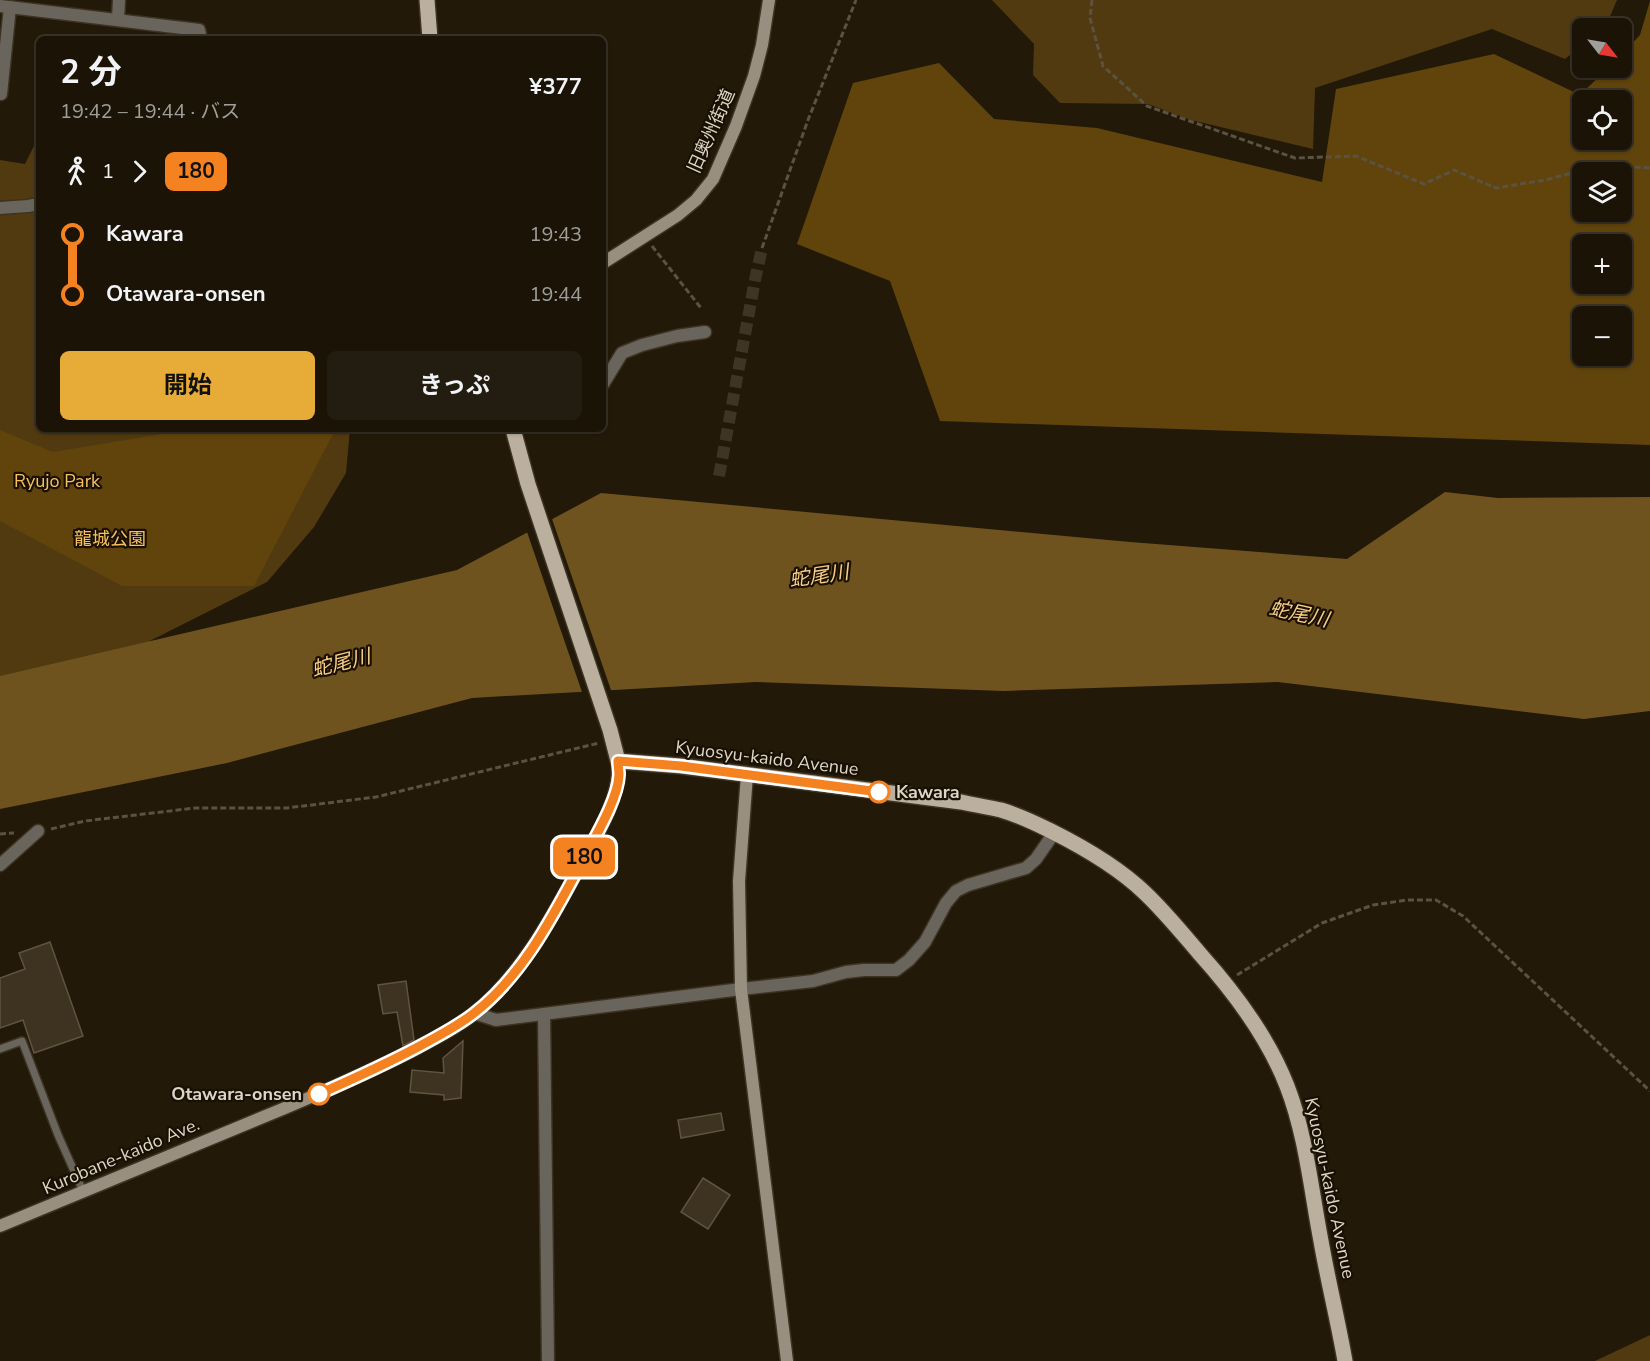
<!DOCTYPE html>
<html lang="ja">
<meta charset="utf-8">
<style>
body{margin:0;font-family:"Nunito Sans","Noto Sans JP",sans-serif;background:#231c10;color:#f1f3f6;height:100vh;display:flex;flex-direction:column;font-size:22px;white-space:nowrap}
*{box-sizing:border-box;margin:0}
p{font-size:20px;color:#9f9e9b}
.icon{flex:none;width:33px;height:33px;fill:none;stroke:currentColor;stroke-width:2;stroke-linecap:round;stroke-linejoin:round}
.map{position:relative;flex:1;overflow:hidden}
.drawer{position:absolute;left:36px;top:36px;width:570px;height:396px;display:flex;flex-direction:column;background:#1a1306;border-radius:9px;box-shadow:0 2px 4px #0004,0 0 0 2px #383228}
.drawer>*{flex:none}
.badge{padding:0 12px;border-radius:9px;font-size:21px;line-height:39px}
.needle{width:39px;rotate:121deg}
.buttons{position:absolute;left:1572px;top:18px;display:grid;gap:12px}
.buttons a{display:grid;place-items:center;width:60px;height:60px;border-radius:9px;background:#1a1306;box-shadow:0 2px 4px #0004,0 0 0 2px #383228;font-size:30px}
.map>.badge{position:absolute;translate:-50% -50%;box-shadow:0 0 0 3px #fff}
.legs{display:flex;align-items:center;gap:9px;height:66px;padding:0 24px;font-size:20px}
.legs p{margin-inline-start:auto}
.summary{display:flex;align-items:center;justify-content:space-between;height:102px;padding:0 24px}
h1{font-size:33px;font-weight:700;line-height:45px}
.action{display:flex;gap:12px;margin-top:auto;padding:12px 24px}
.action a{flex:1;height:69px;border-radius:9px;background:#e7ac37;color:#111;font-size:24px;font-weight:700;line-height:69px;text-align:center}
.action a+a{background:#231c10;color:#f1f3f6}
ul{padding:0 24px;list-style:none}
li{display:flex;align-items:center;gap:21px;height:60px;font-size:22px}
li i{display:grid;place-items:center;width:9px;height:100%;margin:0 8px;background:currentColor}
li i::after{content:'';width:15px;height:15px;margin:-8px;border:4px solid;border-radius:50%;background:#1a1306}
li p{margin-inline-start:auto}
li:first-child i{background:linear-gradient(#0000 50%,currentColor 0)}
li:last-child i{background:linear-gradient(currentColor 50%,#0000 0)}
.map>svg:first-child{display:block}
</style>
<div class="map">
<svg width="1650" height="1361" viewBox="0 0 1650 1361">
<rect width="100%" height="100%" fill="#231908"/>
<g fill="#513a0f">
<path d="M992 0H1617L1605 28H1582V45L1565 59 1492 29 1315 88 1313 149 1191 120 1148 104 1060 103 1033 75 1034 44Z"/>
<path d="M39 142V429H350L346 473 314 527 267 582 90 671 0 680V160L25 164 34 146Z"/>
<path d="M1650 1335V1361H1595Z"/>
</g>
<g fill="#60440c" fill-rule="evenodd">
<path d="M1650 1V445L940 421 890 281 797 244 853 83 939 63 994 119 1097 128 1322 182 1336 89 1494 54 1580 95 1608 68H1622V54L1640 35ZM1582 100H1622V140H1582ZM1582 172H1622V212H1582ZM1582 244H1622V284H1582ZM1582 316H1622V356H1582Z"/>
<path d="M164 429H333V434L254 586H122L0 521V430L53 452 162 434Z"/>
</g>
<path fill="#6f531e" d="M1445 492 1498 498 1650 497V711L1584 719 1278 682 1004 691 756 682 472 698 227 763 0 809V676L457 570 601 493 1130 542 1347 559Z"/>
<path fill="#231908" d="M551 516 612 693 583 695 526 529Z"/>
<g fill="#3e3321" stroke="#5f5440" stroke-width="1.5">
<path d="M50 942 83 1036 34 1053 23 1020 0 1028V978L25 969 19 953Z"/>
<path d="M406 981 414 1040 403 1046 397 1012 383 1014 378 985Z"/>
<path d="M463 1041 461 1098 444 1100V1095L410 1092 412 1070 444 1073 443 1058Z"/>
<path d="M721 1113 724 1130 681 1138 678 1120Z"/>
<path d="M703 1178 730 1195 708 1229 681 1212Z"/>
</g>
<g fill="none" stroke-linecap="round" stroke-linejoin="round">
<path stroke="#3f3525" stroke-width="12" stroke-dasharray="12 6" stroke-linecap="butt" d="M719 476 755 280 762 248"/>
<g stroke="#3d3323" stroke-width="10">
<path id="lane" d="M0 1049 22 1041 58 1135 83 1191"/>
</g>
<g stroke="#3d3323" stroke-width="15">
<g id="street">
<path d="M0 6 199 30 201 39"/>
<path d="M118 19 119 0"/>
<path d="M1 94 10 7"/>
<path d="M0 208 28 206 39 204"/>
<path d="M603 384 622 353 642 345 677 336 705 332"/>
<path d="M0 865 38 831"/>
<path d="M474 1013 496 1020 741 989 813 981 846 972 864 970H896L909 960 925 942 946 903 956 891 968 885 1026 868 1036 859 1054 833"/>
<path d="M544 1014 548 1361"/>
</g>
</g>
<g stroke="#3d3323" stroke-width="15">
<g id="secondary">
<path d="M603 263 678 215 696 200 713 179 736 126 754 76 762 45 769 0"/>
<path d="M747 775 739 881 741 989 787 1361"/>
<path d="M0 1226C95 1187 190 1147 285 1108 330 1089 374 1070 417 1048 437 1037 458 1027 475 1013 522 973 551 919 580 866 597 834 621 799 618 761"/>
</g>
</g>
<g stroke="#3d3323" stroke-width="18">
<g id="primary">
<path d="M427 0 430 39"/>
<path d="M513 429 528 484 610 730 618 761 681 766 961 802C974 805 988 807 1001 810 1018 815 1035 823 1051 831 1085 848 1118 867 1145 893 1165 912 1182 933 1200 954 1235 993 1268 1037 1287 1086 1306 1135 1311 1189 1321 1241 1328 1281 1338 1321 1345 1361"/>
</g>
</g>
<g stroke="#5b5242" stroke-width="3" stroke-dasharray="6 3" stroke-linecap="butt">
<path d="M1092 0 1090 18 1103 66 1147 106 1295 158 1356 156 1424 184 1454 170 1496 188 1545 180 1602 165 1650 168"/>
<path d="M652 246 701 308"/>
<path d="M762 248 808 120 856 0"/>
<path d="M51 829 85 821 195 808H287L376 797 599 743"/>
<path d="M0 834 14 833"/>
<path d="M1237 975 1322 923 1373 905 1407 900H1436L1463 916 1650 1091"/>
</g>
<use href="#lane" stroke="#6a655c" stroke-width="7"/>
<use href="#street" stroke="#6a655c" stroke-width="12"/>
<use href="#secondary" stroke="#988f81" stroke-width="12"/>
<use href="#primary" stroke="#bbb09e" stroke-width="15"/>
</g>
<g fill="none" stroke-linecap="round" stroke-linejoin="round">
<g stroke="#fff" stroke-width="14">
<path id="line-1" d="M319 1094C353 1079 386 1064 418 1047 437 1037 456 1027 473 1014 524 975 554 914 584 858 595 837 618 799 619 775 619 770 618 766 618 761L681 766 879 792"/>
</g>
<use href="#line-1" stroke="#f58220" stroke-width="9"/>
</g>
<g fill="#fff" stroke="#f58220" stroke-width="3">
<circle cx="879" cy="792" r="10"/>
<circle cx="319" cy="1094" r="10"/>
</g>
<g text-anchor="middle" dominant-baseline="central" stroke-width="4.5" stroke-linejoin="round" paint-order="stroke">
<g font-size="18" fill="#dcd6ca" stroke="#1a1002">
<text transform="translate(711 131) rotate(-66)">旧奥州街道</text>
<text transform="translate(767 758) rotate(7)">Kyuosyu-kaido Avenue</text>
<text transform="translate(121 1156) rotate(-23)">Kurobane-kaido Ave.</text>
<text transform="translate(1330 1188) rotate(78)">Kyuosyu-kaido Avenue</text>
</g>
<g font-size="18" fill="#f6c162" stroke="#1a1002">
<text x="57" y="481">Ryujo Park</text>
<text x="110" y="539">龍城公園</text>
</g>
<g font-size="18" font-weight="bold" fill="#dcd6ca" stroke="#1a1002" text-anchor="start">
<text x="896" y="792">Kawara</text>
<text x="302" y="1094" text-anchor="end">Otawara-onsen</text>
</g>
<g font-size="20" font-style="italic" fill="#f8ce86" stroke="#1a1002">
<text transform="translate(819 576) rotate(-8)">蛇尾川</text>
<text transform="translate(1299 614) rotate(12)">蛇尾川</text>
<text transform="translate(341 663) rotate(-14)">蛇尾川</text>
</g>
</g>
</svg>
<div class="buttons">
<a><svg class="needle" viewBox="-14 -14 28 28"><path d="M0-13l5 13h-10z" fill="#e53935"/><path d="M0 13l5-13h-10z" fill="#9f9e9b"/></svg></a>
<a><svg class="icon" aria-label="locate" viewBox="0 0 24 24"><circle cx="12" cy="12" r="6"/><path d="M12 2v4M12 18v4M2 12h4M18 12h4"/></svg></a>
<a><svg class="icon" aria-label="layers" viewBox="0 0 24 24"><path d="M12 4l9 5-9 5-9-5zM3 14l9 5 9-5"/></svg></a>
<a>+</a>
<a>−</a>
</div>
<b class="badge" style="left:584px;top:857px;background:#f58220;color:#111">180</b>
<section class="drawer">
<div class="summary"><div><h1>2 分</h1><p>19:42 – 19:44 · バス</p></div><b>¥377</b></div>
<div class="legs"><svg class="icon" aria-label="walk" viewBox="0 0 24 24"><circle cx="13" cy="4" r="2"/><path d="M13 8l-2 6 4 7M11 14l-3 7M7 12l3-4h3l4 4"/></svg>1<svg class="icon" aria-label="forward" viewBox="0 0 24 24"><path d="M9 5l7 7-7 7"/></svg><b class="badge" style="background:#f58220;color:#111">180</b></div>
<ul>
<li><i style="color:#f58220"></i><b>Kawara</b><p>19:43</p></li>
<li><i style="color:#f58220"></i><b>Otawara-onsen</b><p>19:44</p></li>
</ul>
<div class="action"><a>開始</a><a>きっぷ</a></div>
</section>
</div>
